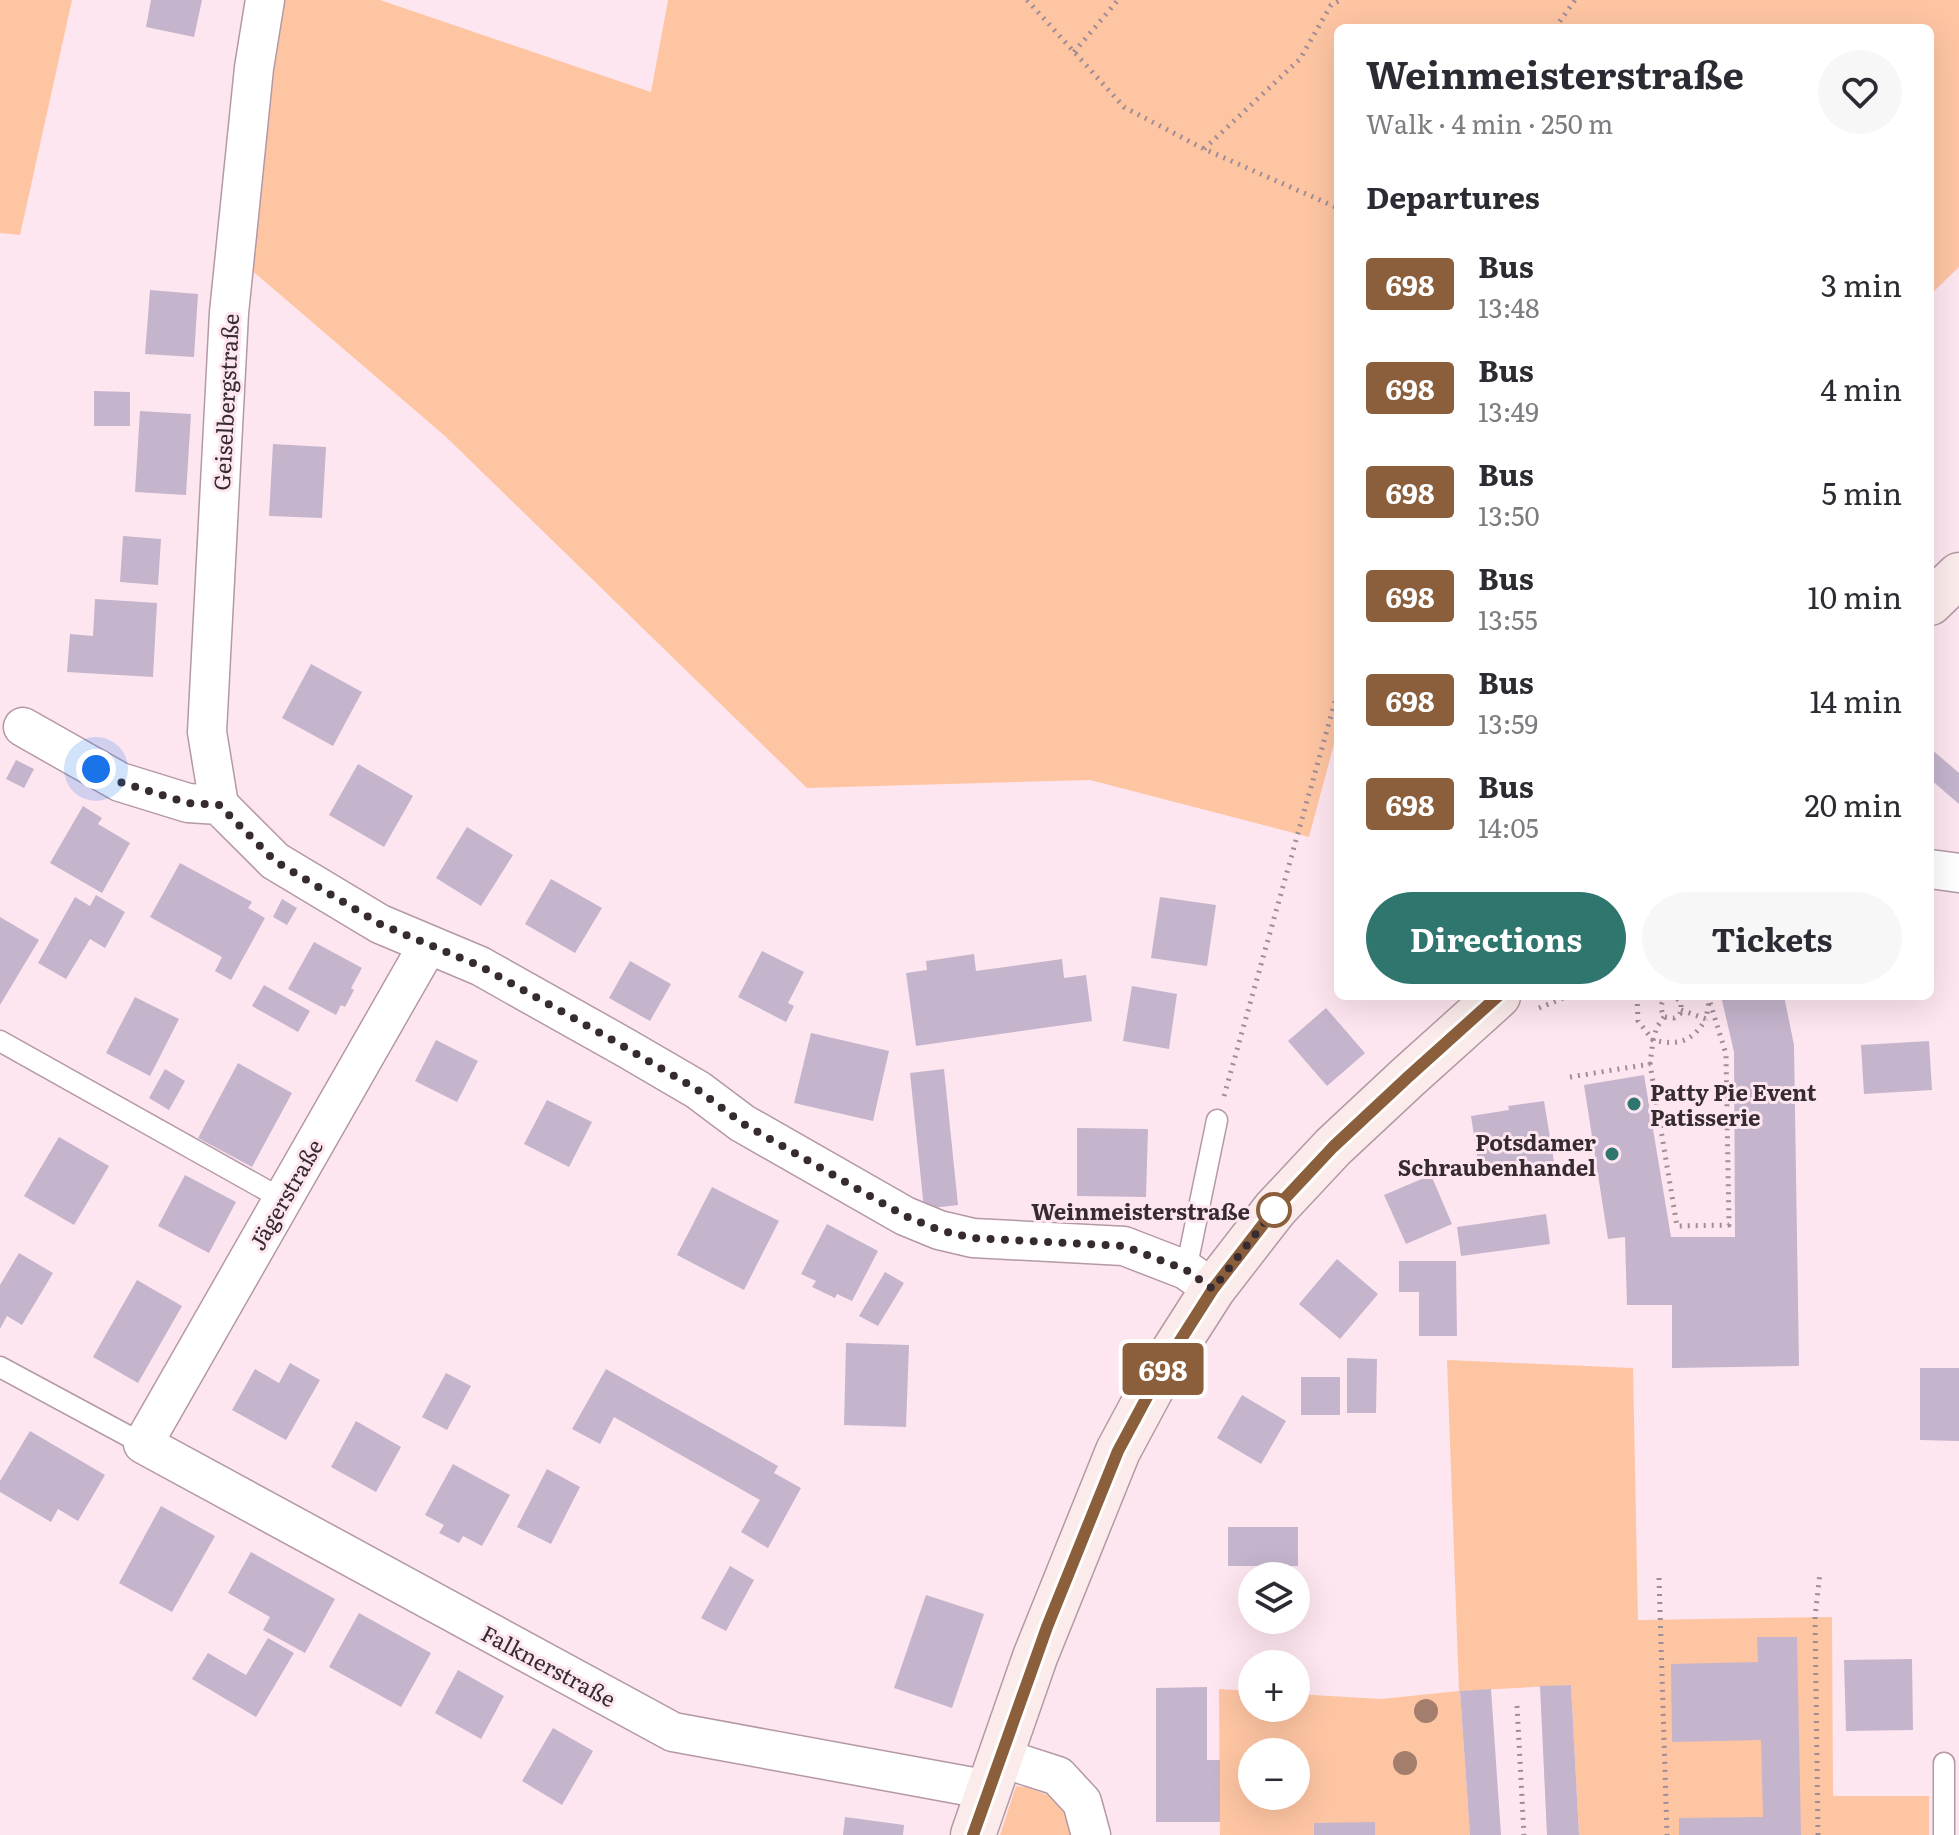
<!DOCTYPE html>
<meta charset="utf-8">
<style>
body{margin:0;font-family:Literata,serif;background:#f7f7f7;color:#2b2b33;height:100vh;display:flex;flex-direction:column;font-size:30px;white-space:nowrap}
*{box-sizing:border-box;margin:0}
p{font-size:26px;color:#7c7c81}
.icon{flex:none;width:44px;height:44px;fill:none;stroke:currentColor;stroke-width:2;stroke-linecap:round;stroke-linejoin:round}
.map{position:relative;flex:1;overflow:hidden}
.sheet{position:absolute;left:1334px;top:24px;width:600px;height:976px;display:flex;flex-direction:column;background:#fff;border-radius:12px;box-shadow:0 8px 32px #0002}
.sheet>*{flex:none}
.badge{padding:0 16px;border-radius:6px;font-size:28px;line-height:52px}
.buttons{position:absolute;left:1238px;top:1562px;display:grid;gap:16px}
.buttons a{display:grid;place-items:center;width:72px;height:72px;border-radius:50%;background:#fff;box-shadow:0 8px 32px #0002;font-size:40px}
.you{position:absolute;width:40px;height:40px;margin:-20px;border:6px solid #fff;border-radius:50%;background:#1a73e8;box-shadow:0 0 0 12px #1a73e833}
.map>.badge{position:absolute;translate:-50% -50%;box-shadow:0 0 0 4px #fff}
h2{padding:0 32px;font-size:30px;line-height:72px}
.round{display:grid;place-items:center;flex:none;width:84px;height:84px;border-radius:42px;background:#f7f7f7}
.summary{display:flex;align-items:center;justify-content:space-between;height:136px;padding:0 32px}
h1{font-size:38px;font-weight:700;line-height:60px}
.action{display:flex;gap:16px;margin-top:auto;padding:16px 32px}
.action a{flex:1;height:92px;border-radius:48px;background:#2f766e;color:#fff;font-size:32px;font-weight:700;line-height:92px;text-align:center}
.action a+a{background:#f7f7f7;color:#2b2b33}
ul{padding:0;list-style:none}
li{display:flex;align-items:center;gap:24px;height:104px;padding:0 32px}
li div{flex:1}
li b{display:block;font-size:30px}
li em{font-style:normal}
li .badge{min-width:88px;font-weight:700;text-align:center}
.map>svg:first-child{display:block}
</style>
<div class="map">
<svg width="1959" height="1835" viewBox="0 0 1959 1835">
<rect width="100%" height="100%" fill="#fee6f1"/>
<g fill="#fec5a3" fill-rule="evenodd">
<path d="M0 0H72L20 235 0 233Z"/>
<path d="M265 0H380L651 92 668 0H1959V267L1930 295V28H1338V729L1309 837 1090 780 807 788 445 436 235 256Z"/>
<path d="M1447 1360 1633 1368 1638 1620 1832 1617 1833 1796H1929V1835H1579L1571 1685 1460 1691 1470 1835H1220L1219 1689 1252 1691V1708H1296V1694L1381 1699 1459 1691ZM1252 1752H1296V1796H1252Z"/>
<path d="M1016 1786 1026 1787 1062 1800 1077 1835H1000Z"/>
</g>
<g fill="#c4b4cc">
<path d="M151 0H202L194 37 146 27Z"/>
<path d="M150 290 198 294 194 357 145 354Z"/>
<path d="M94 391 130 392V426H94Z"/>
<path d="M140 411 191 414 186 495 135 492Z"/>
<path d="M273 444 326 447 322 518 269 516Z"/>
<path d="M123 536 161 539 158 585 120 582Z"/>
<path d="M95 599 157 603 153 677 67 672 70 634 93 636Z"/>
<path d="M311 664 362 692 333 746 282 718Z"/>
<path d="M1930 748 1959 773V804L1930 779Z"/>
<path d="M16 760 34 769 24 788 6 779Z"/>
<path d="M358 764 413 796 384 847 329 815Z"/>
<path d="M83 806 102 818 98 824 130 843 102 893 50 863Z"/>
<path d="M467 827 513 855 481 906 436 878Z"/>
<path d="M180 863 252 902 248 908 265 918 231 980 215 971 222 957 150 917Z"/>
<path d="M551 879 602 908 575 953 525 924Z"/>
<path d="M96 895 125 912 105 948 90 939 66 979 38 963 75 897 90 906Z"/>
<path d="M1160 897 1216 905 1207 966 1151 958Z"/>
<path d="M282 899 297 908 287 925 273 917Z"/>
<path d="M0 917 39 940 0 1005Z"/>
<path d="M314 942 362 968 351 988 354 990 345 1007 341 1005 336 1015 288 989Z"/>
<path d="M762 951 804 972 788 1003 794 1006 786 1022 738 997Z"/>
<path d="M974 954 976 971 1062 959 1064 978 1086 975 1092 1021 916 1046 906 973 927 970 926 961Z"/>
<path d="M630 961 671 984 650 1021 609 998Z"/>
<path d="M264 985 310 1011 298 1032 252 1006Z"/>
<path d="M1132 986 1177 994 1169 1049 1123 1041Z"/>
<path d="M1721 996H1784L1794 1045 1799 1366 1672 1368V1305H1627L1625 1237 1608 1239 1584 1085 1644 1075 1671 1237H1735L1734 1052Z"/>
<path d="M135 997 179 1019 150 1076 106 1053Z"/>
<path d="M1326 1008 1365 1053 1327 1086 1288 1041Z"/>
<path d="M811 1033 889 1051 873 1121 794 1103Z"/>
<path d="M436 1040 478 1061 457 1102 415 1081Z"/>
<path d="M1929 1041 1932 1090 1864 1094 1861 1045Z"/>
<path d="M238 1063 292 1093 252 1167 198 1138Z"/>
<path d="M165 1069 185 1081 169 1110 149 1098Z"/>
<path d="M944 1069 958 1205 924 1209 910 1073Z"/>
<path d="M547 1100 592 1122 569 1167 524 1144Z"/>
<path d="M1544 1101 1555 1168 1519 1173 1518 1169 1480 1175 1471 1116 1509 1110 1508 1106Z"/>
<path d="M1077 1128 1148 1129 1146 1197 1077 1196Z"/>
<path d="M59 1137 109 1166 74 1225 24 1196Z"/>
<path d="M185 1175 236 1202 209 1253 158 1226Z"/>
<path d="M1431 1175 1452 1224 1406 1244 1384 1195Z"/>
<path d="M712 1187 779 1221 744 1290 677 1255Z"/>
<path d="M1546 1214 1550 1244 1461 1256 1457 1227Z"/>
<path d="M827 1224 878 1251 852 1301 837 1294 835 1298 812 1287 816 1281 801 1274Z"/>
<path d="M19 1253 53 1273 22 1325 7 1316 0 1329V1285Z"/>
<path d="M1337 1259 1378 1294 1340 1339 1299 1304Z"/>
<path d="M1399 1261H1456L1457 1336H1419V1292H1399Z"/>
<path d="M885 1272 904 1283 878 1326 859 1316Z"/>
<path d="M137 1280 182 1306 138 1383 93 1357Z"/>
<path d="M846 1343 909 1345 906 1427 844 1425Z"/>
<path d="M1347 1358 1377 1359 1376 1413H1347Z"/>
<path d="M290 1363 320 1380 286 1440 232 1410 255 1369 279 1383Z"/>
<path d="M1920 1368H1959V1441L1920 1440Z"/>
<path d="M606 1369 778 1466 774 1473 801 1488 768 1548 741 1532 760 1500 614 1417 600 1444 572 1429Z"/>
<path d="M446 1373 471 1386 447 1430 422 1417Z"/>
<rect x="1301" y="1377" width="39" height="38"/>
<path d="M1242 1395 1286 1421 1261 1464 1217 1438Z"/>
<path d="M356 1421 401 1447 376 1492 331 1467Z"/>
<path d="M30 1431 105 1475 78 1521 58 1509 51 1522 0 1492V1481Z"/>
<path d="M453 1464 510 1495 482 1546 463 1536 459 1543 439 1533 444 1525 425 1515Z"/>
<path d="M547 1469 580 1487 551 1544 517 1527Z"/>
<path d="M161 1506 215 1536 172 1612 119 1583Z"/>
<rect x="1228" y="1527" width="70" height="39"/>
<path d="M251 1552 335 1599 305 1653 263 1630 270 1617 228 1593Z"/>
<path d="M730 1566 754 1580 726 1631 701 1618Z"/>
<path d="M926 1595 984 1614 952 1708 894 1688Z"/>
<path d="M359 1613 431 1653 401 1707 329 1667Z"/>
<path d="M1757 1637H1797L1801 1835H1679V1818L1763 1817 1761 1740 1672 1742 1671 1664 1758 1662Z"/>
<path d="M268 1638 294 1653 256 1717 192 1679 208 1653 246 1675Z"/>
<path d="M1912 1659 1913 1730 1846 1731 1844 1660Z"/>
<path d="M458 1670 504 1696 481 1739 435 1713Z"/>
<path d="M1571 1685 1579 1835H1547L1540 1686Z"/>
<path d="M1207 1687V1760H1220V1822H1156V1688Z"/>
<path d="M1491 1689 1501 1835H1470L1460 1691Z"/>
<path d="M553 1728 593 1751 562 1805 522 1781Z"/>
<path d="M845 1817 904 1825 903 1835H843Z"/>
<path d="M1375 1822V1835H1314V1823Z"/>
</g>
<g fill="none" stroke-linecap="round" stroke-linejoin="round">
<g stroke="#b498a6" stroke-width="23">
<g id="lane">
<path d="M0 1041 282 1199"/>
<path d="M1186 1270 1217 1120"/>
<path d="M0 1367 143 1444"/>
<path d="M1944 1763V1835"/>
</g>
</g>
<g stroke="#b498a6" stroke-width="41">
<g id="street">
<path d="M23 727 120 782 188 803 219 805 275 861 380 924 480 966 626 1048 698 1090 742 1123 905 1216 939 1230 973 1238 1124 1246 1186 1270 1213 1289"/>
<path d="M219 805 207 732 229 313 254 68 265 0"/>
<path d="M1930 869 1959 873"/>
<path d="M428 945 143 1444 673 1732 989 1790"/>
<path d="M999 1757 1058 1776 1082 1802 1091 1835"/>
</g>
</g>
<g stroke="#b498a6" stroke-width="47">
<g id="secondary">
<path d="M1930 603 1959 575"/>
<path d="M973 1835 1035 1657 1118 1451 1162 1369 1213 1289 1275 1209 1333 1147 1408 1077 1498 996"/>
</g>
</g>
<g stroke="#9f8d96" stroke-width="5" stroke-dasharray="2 6" stroke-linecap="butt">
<path d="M1027 0 1124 107 1204 149 1338 208"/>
<path d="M1555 28 1575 0"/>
<path d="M1074 52 1118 0"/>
<path d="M1204 149 1300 59 1331 5 1341 0"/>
<path d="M1637 996 1638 1021 1653 1040 1650 1064"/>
<path d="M1667 996C1660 1003 1660 1008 1664 1017L1674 1018 1680 1014 1681 1010"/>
<path d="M1670 996 1675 997 1681 1002V1010"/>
<path d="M1539 1008 1568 996"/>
<path d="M1681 1010 1706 1019 1709 1001"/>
<path d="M1664 1017 1657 1027 1653 1040C1678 1046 1692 1042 1706 1019"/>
<path d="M1570 1077 1650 1064 1677 1226 1729 1225 1726 1054 1708 996"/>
<path d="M1224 1096 1338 691"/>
<path d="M1659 1578 1667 1835"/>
<path d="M1517 1706 1524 1835"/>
<path d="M1818 1835 1815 1617 1820 1573"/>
</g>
<use href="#lane" stroke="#fff" stroke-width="20"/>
<use href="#street" stroke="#fff" stroke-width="38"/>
<use href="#secondary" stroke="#fcebeb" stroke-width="44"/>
</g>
<g fill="#a37e6c">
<circle cx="1426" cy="1711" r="12"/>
<circle cx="1405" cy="1763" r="12"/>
</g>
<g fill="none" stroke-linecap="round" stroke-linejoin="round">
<g stroke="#fff" stroke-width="18">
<path id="line" d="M973 1835 1047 1627 1118 1451 1162 1369 1213 1289 1275 1209 1333 1147 1408 1077 1498 996"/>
</g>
<use href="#line" stroke="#8b5e3c" stroke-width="12"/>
<path stroke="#362b31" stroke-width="8" stroke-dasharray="0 14.4" d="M96 769 120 782 188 803 219 805 275 861 380 924 480 966 602 1034 698 1090 742 1123 905 1216 939 1230 973 1238 1124 1246 1186 1270 1213 1289 1275 1209 1274 1210"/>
</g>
<g fill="#2f766e" stroke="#fee6f1" stroke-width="3">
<circle cx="1634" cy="1104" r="8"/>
<circle cx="1612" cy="1154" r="8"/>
</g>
<circle fill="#fff" stroke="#8b5e3c" stroke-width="4" cx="1274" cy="1210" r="16"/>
<g text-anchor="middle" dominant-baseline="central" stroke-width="6" stroke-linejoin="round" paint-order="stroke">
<g font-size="22" fill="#362b31" stroke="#fee6f1">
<text transform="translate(225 402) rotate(-87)">Geiselbergstraße</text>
<text transform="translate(285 1194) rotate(-60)">Jägerstraße</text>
<text transform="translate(549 1665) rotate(28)">Falknerstraße</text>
</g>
<g font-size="22" font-weight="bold" fill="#362b31" stroke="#fee6f1" text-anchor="start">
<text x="1650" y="1091">Patty Pie Event<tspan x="1650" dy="25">Patisserie</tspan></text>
<text x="1596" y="1141" text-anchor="end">Potsdamer<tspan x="1596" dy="25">Schraubenhandel</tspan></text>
</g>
<g font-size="22" font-weight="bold" fill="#362b31" stroke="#fee6f1" text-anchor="end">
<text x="1250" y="1210">Weinmeisterstraße</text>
</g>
</g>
</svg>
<div class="buttons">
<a><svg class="icon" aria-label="layers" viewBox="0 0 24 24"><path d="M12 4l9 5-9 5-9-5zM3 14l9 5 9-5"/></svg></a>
<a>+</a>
<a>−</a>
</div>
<div class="you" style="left:96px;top:769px"></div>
<b class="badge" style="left:1163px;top:1369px;background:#8b5e3c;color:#fff">698</b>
<section class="sheet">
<div class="summary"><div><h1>Weinmeisterstraße</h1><p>Walk · 4 min · 250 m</p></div><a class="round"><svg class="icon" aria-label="heart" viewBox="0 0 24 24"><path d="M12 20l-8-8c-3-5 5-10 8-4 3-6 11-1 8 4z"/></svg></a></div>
<h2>Departures</h2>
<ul>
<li><span class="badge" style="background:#8b5e3c;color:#fff">698</span><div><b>Bus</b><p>13:48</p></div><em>3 min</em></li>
<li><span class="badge" style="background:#8b5e3c;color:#fff">698</span><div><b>Bus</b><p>13:49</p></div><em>4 min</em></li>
<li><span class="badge" style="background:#8b5e3c;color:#fff">698</span><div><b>Bus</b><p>13:50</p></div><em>5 min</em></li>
<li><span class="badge" style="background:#8b5e3c;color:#fff">698</span><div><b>Bus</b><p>13:55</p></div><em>10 min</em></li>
<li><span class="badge" style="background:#8b5e3c;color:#fff">698</span><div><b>Bus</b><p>13:59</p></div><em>14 min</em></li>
<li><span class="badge" style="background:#8b5e3c;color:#fff">698</span><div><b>Bus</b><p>14:05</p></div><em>20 min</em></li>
</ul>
<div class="action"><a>Directions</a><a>Tickets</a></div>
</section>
</div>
